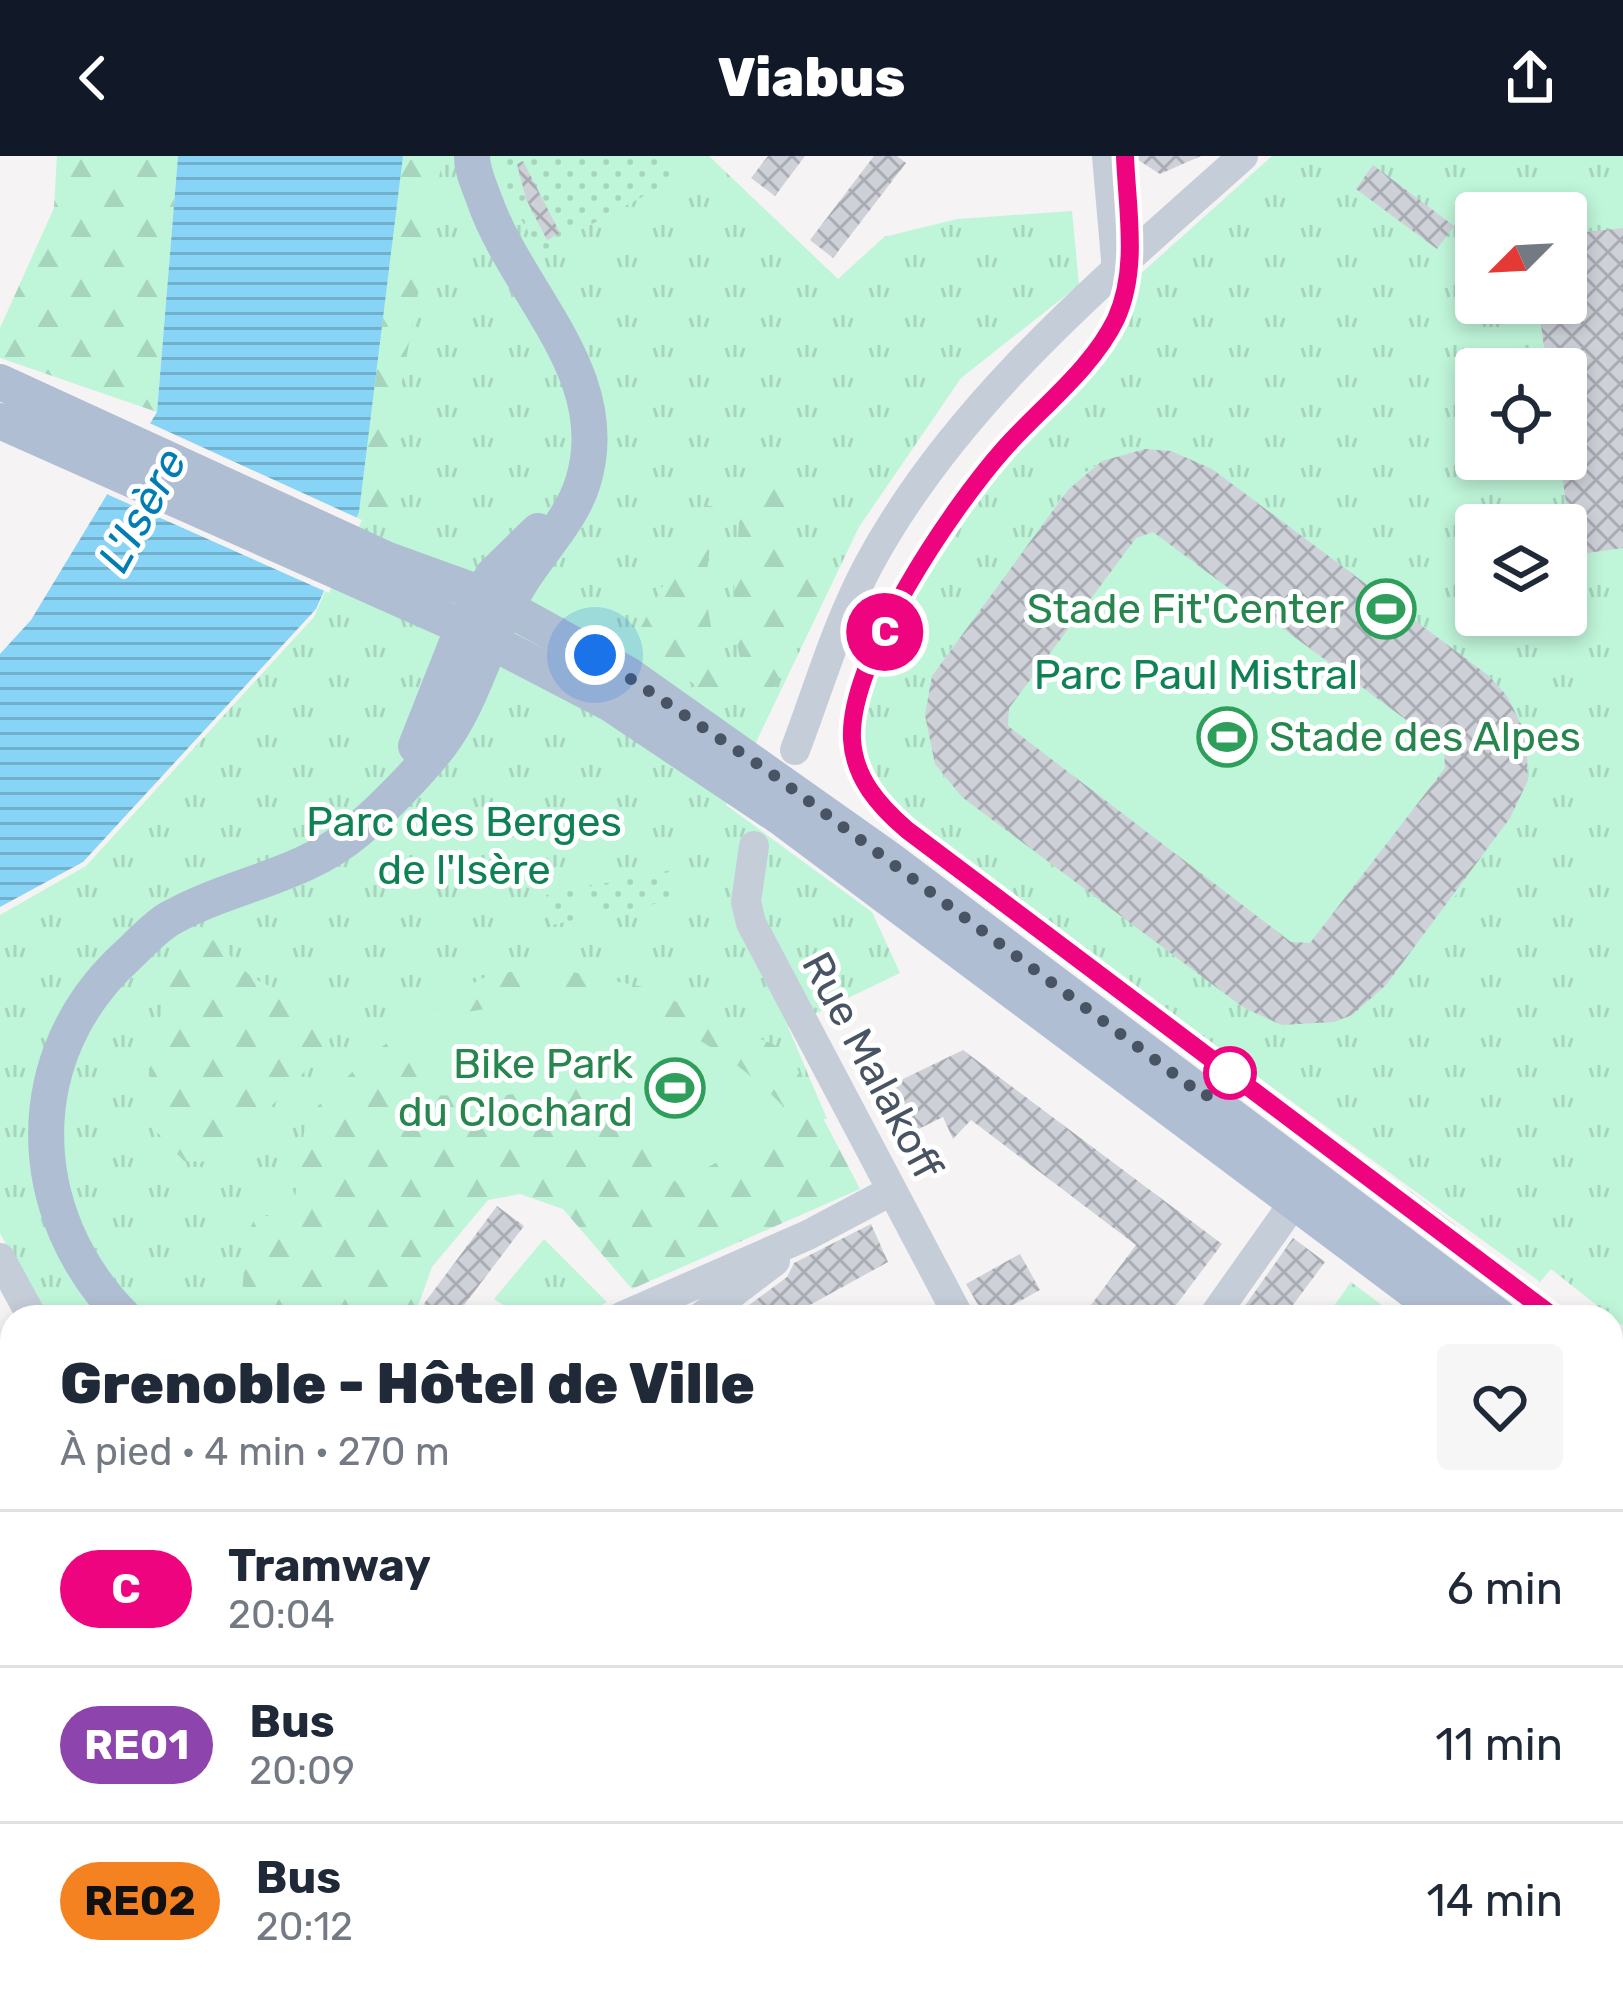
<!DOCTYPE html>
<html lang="fr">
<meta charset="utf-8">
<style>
body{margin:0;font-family:Rubik,sans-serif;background:#f6f6f7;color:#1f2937;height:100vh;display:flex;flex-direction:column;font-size:45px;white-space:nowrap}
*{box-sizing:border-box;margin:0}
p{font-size:39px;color:#747a83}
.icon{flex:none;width:66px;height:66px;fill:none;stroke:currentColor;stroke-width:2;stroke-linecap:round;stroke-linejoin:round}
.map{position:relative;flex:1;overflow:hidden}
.panel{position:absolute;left:0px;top:1149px;width:1623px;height:699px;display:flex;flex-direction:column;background:#fff;border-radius:36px 36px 0 0;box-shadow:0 6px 18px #0003}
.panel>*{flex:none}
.badge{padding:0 24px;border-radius:39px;font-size:42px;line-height:78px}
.needle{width:78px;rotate:246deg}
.controls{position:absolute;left:1455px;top:36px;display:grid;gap:24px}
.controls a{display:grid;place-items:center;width:132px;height:132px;border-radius:12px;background:#fff;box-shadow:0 6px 18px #0003;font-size:60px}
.you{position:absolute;width:60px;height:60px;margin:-30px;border:9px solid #fff;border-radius:50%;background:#1a73e8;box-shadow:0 0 0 18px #1a73e833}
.map>.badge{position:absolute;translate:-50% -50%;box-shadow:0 0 0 6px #fff}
.round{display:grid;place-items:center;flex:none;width:126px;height:126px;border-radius:12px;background:#f6f6f7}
.headline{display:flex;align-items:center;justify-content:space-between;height:204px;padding:0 60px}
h1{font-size:57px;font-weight:800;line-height:90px}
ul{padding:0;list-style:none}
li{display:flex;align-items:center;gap:36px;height:156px;padding:0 60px;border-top:3px solid #e0e1e3}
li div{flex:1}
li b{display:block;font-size:45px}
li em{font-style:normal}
li .badge{min-width:132px;font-weight:700;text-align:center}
header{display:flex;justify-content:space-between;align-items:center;height:156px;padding:0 60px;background:#111827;color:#fff;font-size:54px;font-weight:800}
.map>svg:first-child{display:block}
</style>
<header><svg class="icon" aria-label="back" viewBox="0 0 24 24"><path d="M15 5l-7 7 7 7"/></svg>Viabus<svg class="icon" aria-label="share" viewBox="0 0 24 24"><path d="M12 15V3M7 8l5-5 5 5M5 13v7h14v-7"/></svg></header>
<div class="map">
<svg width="1623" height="1846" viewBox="0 0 1623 1846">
<defs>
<pattern id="grass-tufts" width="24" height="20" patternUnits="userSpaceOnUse" patternTransform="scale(3)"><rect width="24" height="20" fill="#bff5d9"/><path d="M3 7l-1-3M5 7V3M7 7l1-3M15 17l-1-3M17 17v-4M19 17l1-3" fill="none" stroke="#a6d4bd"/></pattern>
<pattern id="forest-firs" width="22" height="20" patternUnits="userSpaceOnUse" patternTransform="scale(3)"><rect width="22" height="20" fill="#bff5d9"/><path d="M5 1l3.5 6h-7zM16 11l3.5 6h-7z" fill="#a6d4bd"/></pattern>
<pattern id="garden-dots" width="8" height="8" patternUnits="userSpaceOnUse" patternTransform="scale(3)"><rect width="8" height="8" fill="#bff5d9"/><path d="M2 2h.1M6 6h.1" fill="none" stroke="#a6d4bd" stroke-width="1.8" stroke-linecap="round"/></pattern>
<pattern id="water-rules" width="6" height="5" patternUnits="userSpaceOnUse" patternTransform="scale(3)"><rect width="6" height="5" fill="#88d4f6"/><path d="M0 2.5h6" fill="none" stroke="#71afcb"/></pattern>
<pattern id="building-cross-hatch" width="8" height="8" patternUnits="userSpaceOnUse" patternTransform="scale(3)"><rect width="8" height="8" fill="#ced1d8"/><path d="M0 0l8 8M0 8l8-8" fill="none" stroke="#a9acb3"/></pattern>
</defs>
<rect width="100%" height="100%" fill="#f5f3f3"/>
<path fill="#fefbed" d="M72 1836H678L670 1846H66Z"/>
<path fill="#e6e4e4" d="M921 1836H1025L1018 1846H913Z"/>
<g fill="url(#grass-tufts)" fill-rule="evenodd">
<path d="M402 0H709L838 123 884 81 957 63 1072 55 1079 129 961 222 859 371 726 649 872 756 900 817 788 871 827 963 581 940 325 1161H47L0 1077V759L86 710 314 461 359 356Z"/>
<path d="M1272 0H1623V1170L1551 1113 1540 1126 972 713 1329 982 1317 998 903 687 915 671 876 634 860 602 857 574 864 536 919 422 994 313 1114 178 1128 156 1137 121ZM1476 57H1566V147H1476ZM1476 213H1566V303H1476ZM1476 369H1566V459H1476Z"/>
<path d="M544 1083 607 1146C570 1168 530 1168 494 1143Z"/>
<path d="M1351 1126 1398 1161H1326Z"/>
<path d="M12 1224V1315L0 1317V1235Z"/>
<path d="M1611 1320 1623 1329V1745L1611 1735Z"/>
<path d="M0 1363H12V1784L0 1794Z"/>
</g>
<g fill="url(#forest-firs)">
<path d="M57 0H178L157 256 0 202V172L54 52Z"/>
<path d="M403 0H443L402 226 387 362 359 356Z"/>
<path d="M786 316C803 367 762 374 831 412L762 559C723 481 734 438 740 355Z"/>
<path d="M706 349 714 351 705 436 722 534 714 541 632 488Z"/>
<path d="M219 784C257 845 293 826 337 864L326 893 218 1006 184 1005 156 975 149 917 176 787Z"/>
<path d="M540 809 643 831 788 895 860 1033 632 1133 563 1053 520 1038 488 1044 432 1111 414 1161H240L247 1079 255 1062 293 1055 306 962 338 930 370 899 480 823Z"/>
</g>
<g fill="url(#garden-dots)">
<path d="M499 0H665L681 20 540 96 511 46Z"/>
<path d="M672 714 678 743 602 759 598 741 575 746 579 763 552 769 546 739Z"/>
</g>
<g fill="#bff5d9">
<path d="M1145 293 1171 295 1212 313 1489 520C1515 547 1533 580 1528 619 1524 657 1384 842 1349 860 1314 878 1276 871 1244 852L962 641C935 615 919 580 926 541 932 509 1057 339 1086 316 1104 302 1123 297 1145 293Z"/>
<path d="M592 834C667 865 725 890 783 950L753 986 678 1028 577 925 498 941 427 939 408 905 456 858Z"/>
</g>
<path fill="url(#water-rules)" d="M178 0H403L359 356 316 453 83 706 0 751V498L31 464 157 256Z"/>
<path fill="#f5f3f3" d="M145 265 362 364 329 437 102 336Z"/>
<g fill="url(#building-cross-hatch)" fill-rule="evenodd">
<path d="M768 0H805L775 40 751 22Z"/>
<path d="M874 0H897L906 7 833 102 810 84Z"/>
<path d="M1132 0H1201L1160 18Z"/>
<path d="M523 5 560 77 547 84 526 43 517 8Z"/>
<path d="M1373 9 1454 70 1437 93 1356 33Z"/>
<path d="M1623 72V392L1573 399 1560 303H1566V213H1547L1538 147H1566V78Z"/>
<path d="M1145 293 1171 295 1212 313 1489 520 1507 540 1526 578 1528 624 1510 662 1386 829 1352 859 1334 866 1282 869 1244 852 962 641 935 608 925 559 932 520 1068 334 1102 305ZM1153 376 1444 592 1445 612 1310 787 1291 786 1008 570 1009 552 1136 382Z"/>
<path d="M963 894 1222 1088 1167 1161H1099L1088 1153 1136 1089 971 964 953 983 943 961 894 985 870 939Z"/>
<path d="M1407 1033 1456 1070 1441 1089 1392 1053Z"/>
<path d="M497 1050 524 1070 455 1161H414Z"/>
<path d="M871 1068 888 1106 788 1161H733L787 1121 794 1107Z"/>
<path d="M1293 1082 1325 1106 1284 1161H1237Z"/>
<path d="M1020 1098 1040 1134 1002 1155 1005 1161H985L966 1128Z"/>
</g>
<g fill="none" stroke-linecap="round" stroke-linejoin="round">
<g stroke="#c5cdd8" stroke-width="30">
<path d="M1107 0 1117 115"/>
<path d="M795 594C819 531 837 468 869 408 957 245 1107 122 1243 0"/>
<path d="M754 690 746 746 751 767 959 1161"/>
<path d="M0 1102 32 1161"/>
<path d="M621 1161 808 1079 891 1035"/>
<path d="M701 1161 775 1105"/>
<path d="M1213 1161 1305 1031"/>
<path d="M0 1340 12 1338"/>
<path d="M1611 1807 1623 1817"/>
<path d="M531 1836 544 1846"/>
<path d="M815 1836 828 1846"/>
<path d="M1144 1836 1184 1846"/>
<path d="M1328 1836 1334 1846"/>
<path d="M691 1846 699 1836"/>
<path d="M1038 1846 1046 1836"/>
<path d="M1389 1846 1397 1836"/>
</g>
<g stroke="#b0bed3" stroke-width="36">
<path d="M0 226 388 404 482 438 627 518 886 701 1499 1161"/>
<path d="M0 265 463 471 611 548 783 663 1448 1161"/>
<path d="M416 590 463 471 493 419 538 375"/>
<path d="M124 1161C21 1057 18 898 128 799 141 787 154 772 169 763 230 728 302 722 358 674 383 653 420 615 440 589 474 544 487 482 516 434 536 398 571 366 583 326 616 218 517 138 484 43 479 29 472 15 472 0"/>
<path d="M1611 1245 1623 1254"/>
<path d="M1611 1282 1623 1291"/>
<path d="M5 1846 12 1834"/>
<path d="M37 1846 43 1836"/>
</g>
<g stroke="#b4b7bd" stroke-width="3">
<path d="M1125 0C1128 53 1139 113 1116 163 1092 213 1039 253 1003 295 951 353 848 505 852 583 854 621 879 650 907 674L1554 1161"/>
<path d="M1611 1204 1623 1213"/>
</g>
</g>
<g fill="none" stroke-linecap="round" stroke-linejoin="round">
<g stroke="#fff" stroke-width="27">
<path id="line" d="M1125 0C1127 53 1139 113 1116 163 1092 213 1039 253 1003 294 951 353 848 505 852 583 854 622 879 650 907 674L1554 1161"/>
</g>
<use href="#line" stroke="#ee047f" stroke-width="18"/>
<path stroke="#485363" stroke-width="12" stroke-dasharray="0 21.6" d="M595 499 771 617 1205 941 1230 917"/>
</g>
<defs>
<g id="stadium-ring" transform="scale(3)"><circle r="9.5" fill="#fff" stroke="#2e9e5b" stroke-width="1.5"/><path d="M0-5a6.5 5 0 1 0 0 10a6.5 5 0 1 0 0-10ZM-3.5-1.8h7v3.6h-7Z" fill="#2e9e5b"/></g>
</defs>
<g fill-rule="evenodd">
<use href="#stadium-ring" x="1386" y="453"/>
<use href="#stadium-ring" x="1227" y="581"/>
<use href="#stadium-ring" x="675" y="932"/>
</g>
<circle fill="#fff" stroke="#ee047f" stroke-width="6" cx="1230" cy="917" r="24"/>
<g text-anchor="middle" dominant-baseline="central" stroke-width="10" stroke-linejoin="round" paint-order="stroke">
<g font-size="42" fill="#27864d" stroke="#fff" text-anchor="end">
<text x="1344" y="453">Stade Fit'Center</text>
<text x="1269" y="581" text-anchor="start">Stade des Alpes</text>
<text x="633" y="908">Bike Park<tspan x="633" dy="48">du Clochard</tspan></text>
</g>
<g font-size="42" fill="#0e8254" stroke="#fff">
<text x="1196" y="519">Parc Paul Mistral</text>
<text x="464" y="666">Parc des Berges<tspan x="464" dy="48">de l'Isère</tspan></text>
</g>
<g font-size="42" fill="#485363" stroke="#fff">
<text transform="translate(872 910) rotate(62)">Rue Malakoff</text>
</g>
<g font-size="45" font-style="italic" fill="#017db4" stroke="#fff">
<text transform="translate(142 354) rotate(-61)">L'Isère</text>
</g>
</g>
</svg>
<div class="controls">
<a><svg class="needle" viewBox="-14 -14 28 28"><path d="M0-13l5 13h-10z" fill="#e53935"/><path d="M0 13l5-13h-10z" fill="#747a83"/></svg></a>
<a><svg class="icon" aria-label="locate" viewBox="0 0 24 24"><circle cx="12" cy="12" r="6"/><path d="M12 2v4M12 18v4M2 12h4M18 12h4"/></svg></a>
<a><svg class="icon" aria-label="layers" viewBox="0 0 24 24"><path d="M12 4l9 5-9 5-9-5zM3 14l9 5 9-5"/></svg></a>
</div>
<div class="you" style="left:595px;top:499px"></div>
<b class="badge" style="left:885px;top:476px;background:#ee047f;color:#fff">C</b>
<section class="panel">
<div class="headline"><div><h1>Grenoble - Hôtel de Ville</h1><p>À pied · 4 min · 270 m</p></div><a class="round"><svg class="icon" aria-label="heart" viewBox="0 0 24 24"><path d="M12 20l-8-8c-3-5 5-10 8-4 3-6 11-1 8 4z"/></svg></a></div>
<ul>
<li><span class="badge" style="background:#ee047f;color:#fff">C</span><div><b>Tramway</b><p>20:04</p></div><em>6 min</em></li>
<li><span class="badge" style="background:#8e44ad;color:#fff">RE01</span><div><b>Bus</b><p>20:09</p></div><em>11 min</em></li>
<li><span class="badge" style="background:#f58220;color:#111">RE02</span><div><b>Bus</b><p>20:12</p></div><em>14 min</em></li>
</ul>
</section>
</div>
